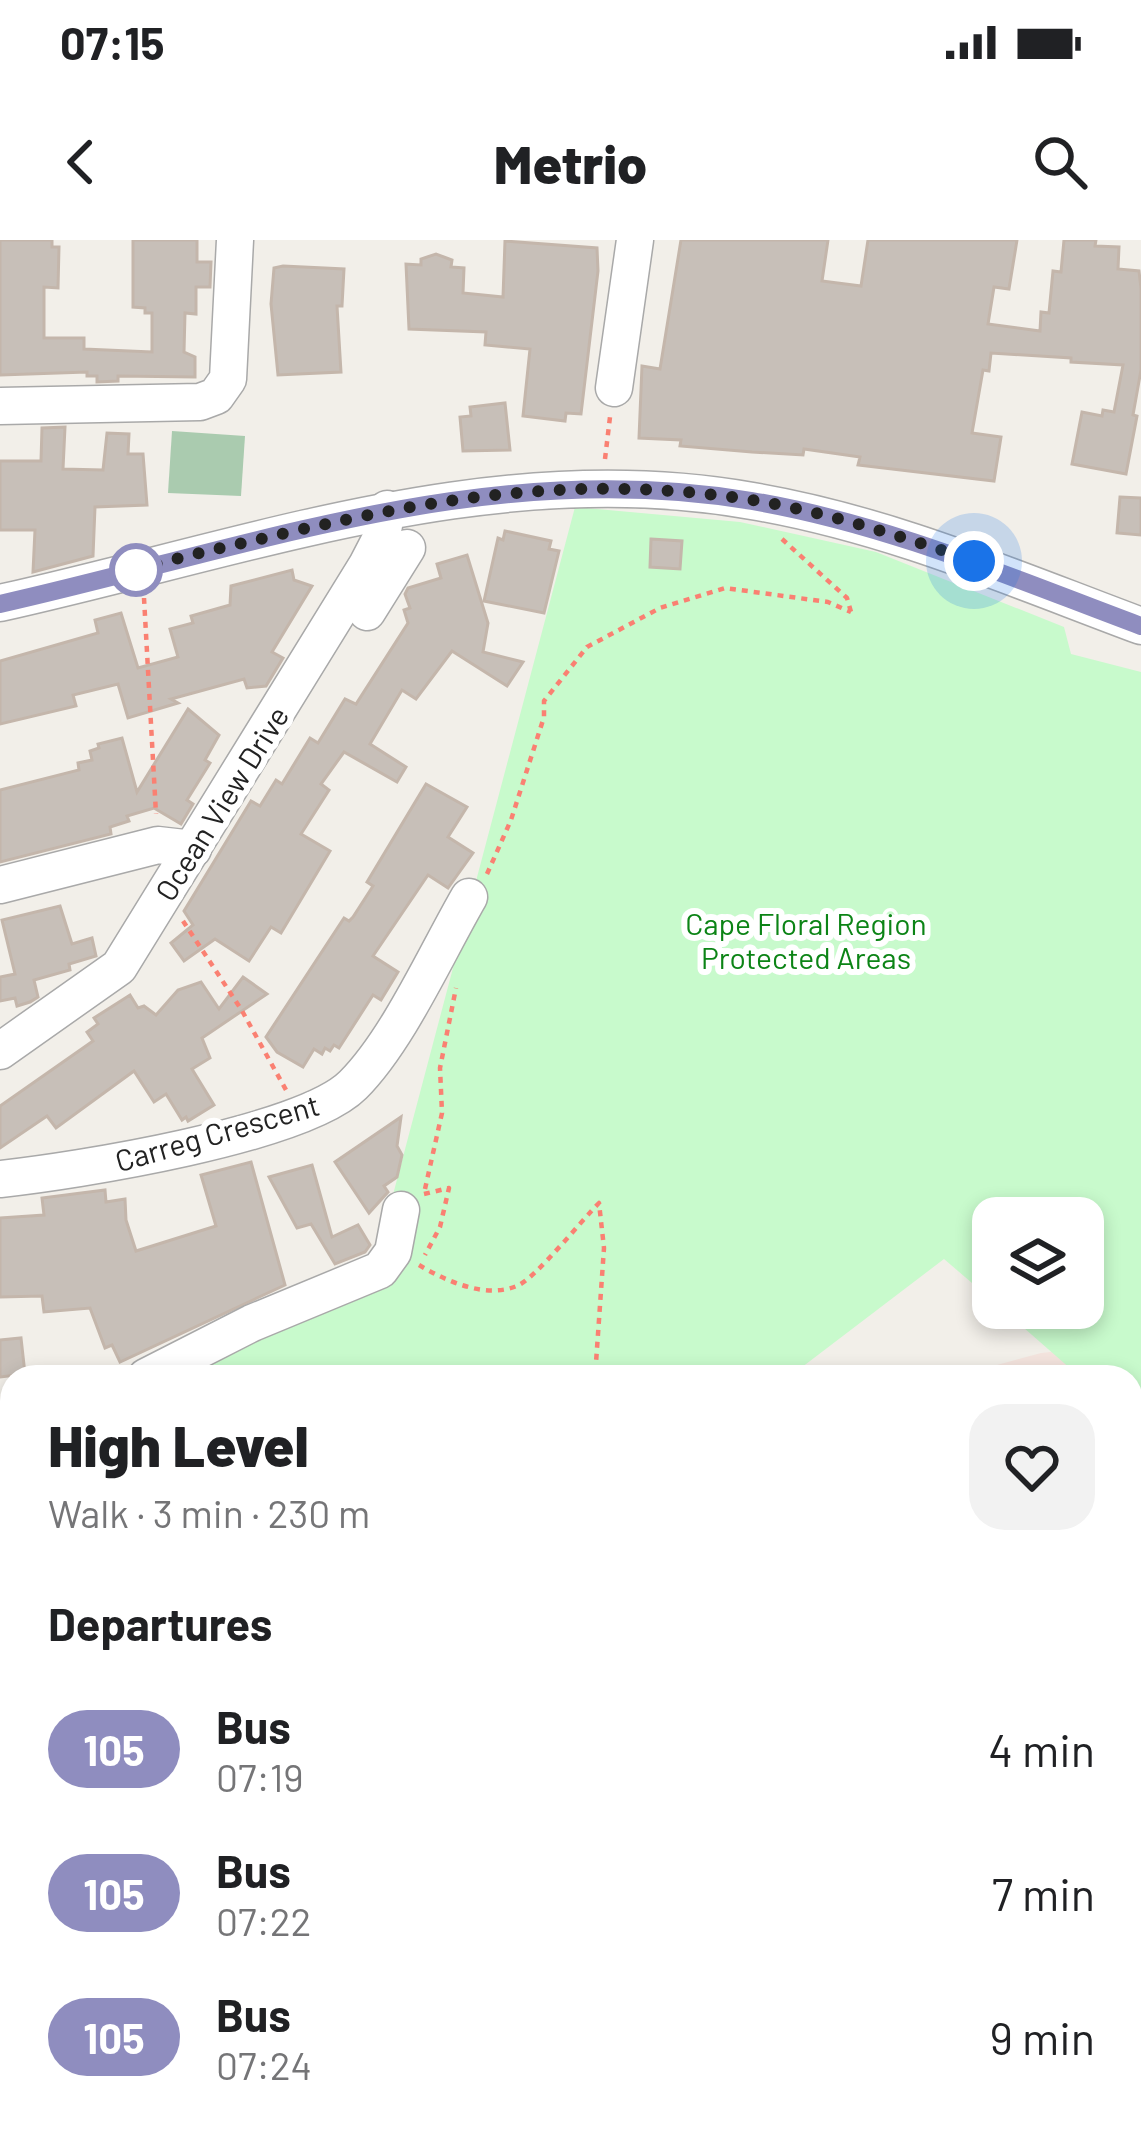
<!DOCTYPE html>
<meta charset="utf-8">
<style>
body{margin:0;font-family:Barlow,sans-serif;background:#f2f2f2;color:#202124;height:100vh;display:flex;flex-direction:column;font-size:45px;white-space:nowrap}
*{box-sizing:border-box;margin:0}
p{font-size:39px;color:#757577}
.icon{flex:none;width:66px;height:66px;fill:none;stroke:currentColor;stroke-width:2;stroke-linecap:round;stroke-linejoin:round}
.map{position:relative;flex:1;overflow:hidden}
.details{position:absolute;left:0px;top:1125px;width:1143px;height:768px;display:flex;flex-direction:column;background:#fff;border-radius:36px 36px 0 0;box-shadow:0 6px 18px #0003}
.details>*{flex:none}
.badge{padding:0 24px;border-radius:39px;font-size:42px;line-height:78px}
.buttons{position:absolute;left:972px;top:957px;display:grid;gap:24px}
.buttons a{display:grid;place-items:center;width:132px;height:132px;border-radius:24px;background:#fff;box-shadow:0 6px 18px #0003;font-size:60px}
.you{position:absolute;width:60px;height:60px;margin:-30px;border:9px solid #fff;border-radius:50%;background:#1a73e8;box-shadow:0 0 0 18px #1a73e833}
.map>.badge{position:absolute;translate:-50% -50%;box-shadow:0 0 0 6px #fff}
h2{padding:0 48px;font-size:45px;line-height:108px}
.round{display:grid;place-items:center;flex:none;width:126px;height:126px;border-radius:36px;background:#f2f2f2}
.overview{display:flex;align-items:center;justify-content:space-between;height:204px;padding:0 48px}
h1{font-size:57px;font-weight:800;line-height:90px}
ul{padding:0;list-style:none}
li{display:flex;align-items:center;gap:36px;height:144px;padding:0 48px}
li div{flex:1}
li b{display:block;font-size:45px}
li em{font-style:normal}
li .badge{min-width:132px;font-weight:700;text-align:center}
.status{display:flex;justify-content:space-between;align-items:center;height:84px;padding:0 60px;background:#fff;direction:ltr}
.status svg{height:33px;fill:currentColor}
header{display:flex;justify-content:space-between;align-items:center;height:156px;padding:0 48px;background:#fff;font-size:54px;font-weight:800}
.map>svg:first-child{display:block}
</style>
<div class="status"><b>07:15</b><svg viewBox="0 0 49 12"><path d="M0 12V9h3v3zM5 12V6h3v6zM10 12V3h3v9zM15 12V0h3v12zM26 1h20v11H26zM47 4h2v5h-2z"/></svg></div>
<header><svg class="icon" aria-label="back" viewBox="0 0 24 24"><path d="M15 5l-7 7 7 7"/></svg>Metrio<svg class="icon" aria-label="search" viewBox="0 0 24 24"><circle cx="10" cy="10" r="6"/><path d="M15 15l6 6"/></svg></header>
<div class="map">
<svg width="1141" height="1893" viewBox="0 0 1141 1893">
<rect width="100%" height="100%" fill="#f2efe9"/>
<g fill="#f3e3dd">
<path d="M1059 1111 1088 1137H953L1041 1113Z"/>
<path d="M1131 1241 1141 1255V1528L1131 1535Z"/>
<path d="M520 1881H691L675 1893H536Z"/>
</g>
<path fill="#aacbaf" d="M172 191 245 196 241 256 168 253Z"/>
<g fill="#c8facc">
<path d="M575 267 740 282 876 312 1064 387 1071 414 1141 432V1190L1131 1182V1137H1080L1001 1068H1083V978H993V1061L944 1019 789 1137H173L384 1041 381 1000Z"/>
<path d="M12 1210V1881H168L177 1893H0V1215Z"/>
<path d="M693 1881H888L891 1893H677Z"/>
</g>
<g fill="#c7bfb8" stroke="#c4b6ab" stroke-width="3">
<path d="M0 0H52V7H59L58 48 44 47V98H84V109L152 112V73H145V68L133 67V0H197V22H211L210 47H196V74L185 73 184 112 195 117V137L118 136V141L97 142V136H87V132L0 135Z"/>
<path d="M681 0H828L822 41 861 46 868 0H1017L1009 49 994 47 988 84 1040 91 1041 72 1049 73 1053 31 1061 32 1064 0H1096L1095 6 1119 7 1118 29 1139 31 1141 48V130L1133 175 1137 176 1126 234 1072 224 1082 172 1102 176 1103 170 1114 172 1123 125 1071 122V118L991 113 989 131 983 130 972 193 1001 197 994 241 858 225 860 217 804 209 803 215 752 212 680 206 681 200 639 198 642 126 660 129Z"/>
<path d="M505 1 597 8 598 31 581 174 566 173 565 181 523 176 530 109 485 105 486 92 409 89 406 24 421 25V19L436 14 452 20 451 27 464 28 463 53 503 57Z"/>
<path d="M283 26 344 29 342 66H337L341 132 278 135 271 64 274 28Z"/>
<path d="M505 163 510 210 463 211 460 177 471 176 470 167Z"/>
<path d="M65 187 63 229 103 230 107 193 129 194 128 214H143L147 265 95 267 93 316 33 332 35 290H0V221H41L42 188Z"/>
<path d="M1120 257 1141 258V295L1117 293Z"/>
<path d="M505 291 551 301 549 309 559 311 544 373 484 361 498 298 503 300Z"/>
<path d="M651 299 682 301 680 329 650 327Z"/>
<path d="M467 315 488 383 483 412 523 422 507 446 452 411 416 459 402 450 370 504 406 527 397 542 344 512 321 544 329 550 301 594 330 611 281 693 271 687 249 721 215 699 184 721 171 703 193 685 184 671 251 561 260 566 276 540 282 544 310 498 318 503 345 459 356 464 408 383 404 370 410 368 405 354 408 348 441 338 437 324Z"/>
<path d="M292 330 294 340 312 346 272 412 283 418 266 446 247 448 244 439 171 459 178 463 128 478 118 444 73 455 76 466 0 484V421L98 393 95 380 121 373 138 428 178 417 170 389 193 383 191 376 230 365 231 346Z"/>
<path d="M188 469 219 495 205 520 210 523 187 560 193 564 181 584 154 568 127 576 129 581 110 587 111 594 0 622V550L79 530 78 523 92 520 90 511 99 508 98 504 122 498 137 552Z"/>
<path d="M426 544 467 567 448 597 473 613 448 648 428 635 373 716 398 732 381 760 373 755 339 808 334 805 330 811 325 808 322 814 314 809 303 827 277 812 266 797 344 678 349 681 353 677 373 646 367 642Z"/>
<path d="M60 666 72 704 92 698 96 716 69 724 70 730 34 740 38 757 30 762 17 766 15 758 0 761V737L15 734 2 680Z"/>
<path d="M243 737 267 754 202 798 210 818 192 829 214 865 188 881 186 877 182 880 166 854 154 862 134 831 56 888 47 876 0 908V866L93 801 87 792 98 784 94 778 130 755 138 768 144 766 156 775 178 750 201 742 219 769Z"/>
<path d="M401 877 397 906 402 915 397 937 384 946 388 952 369 973 335 922Z"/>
<path d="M251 922 285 1045 120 1122 112 1105 105 1108 90 1068 44 1072 42 1056 0 1057V978L44 975 42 958 105 950 106 962 125 959 126 980 136 1011 216 986 201 935Z"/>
<path d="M312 925 332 997 358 985 370 1005 365 1012 335 1024 311 984 297 988 269 937Z"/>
<path d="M21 1098 25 1134 0 1137V1100Z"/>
</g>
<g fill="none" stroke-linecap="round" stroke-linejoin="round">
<g stroke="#a9a9a9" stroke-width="39">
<g id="minor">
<path d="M614 148 635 0"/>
<path d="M0 166 200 162 216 156 228 139 235 0"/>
<path d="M0 363C248 308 494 215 752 261 888 284 1012 338 1141 386"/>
<path d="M367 372 407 308"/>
<path d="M0 645 158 605 193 609"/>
<path d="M0 811 119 727 367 325 382 296 387 269"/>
<path d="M0 939C75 931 303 895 353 845 398 800 436 714 469 657"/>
<path d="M146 1137 252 1083 380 1030 393 1012 401 970"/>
<path d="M0 1204 12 1198"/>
<path d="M856 1881 859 1893"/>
</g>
</g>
<g stroke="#fa8072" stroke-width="4.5" stroke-dasharray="6 6" stroke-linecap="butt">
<path d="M605 219 610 177"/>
<path d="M782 299 847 358 851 372"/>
<path d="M144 358 156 574"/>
<path d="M487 634 511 580 544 477V461L587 407 660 368 725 348 828 362 851 372"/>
<path d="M183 681 241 769 286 850"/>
<path d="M425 949 442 873 440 828 456 748"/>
<path d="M424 954 449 948 440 987 425 1015"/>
<path d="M419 1025C446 1041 487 1060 519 1045 537 1036 582 980 599 963L604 1008 595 1137"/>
<path d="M3 1232 12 1244"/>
<path d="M0 1804 12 1802"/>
<path d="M515 1881 532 1893"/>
<path d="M291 1893 295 1881"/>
<path d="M712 1893 730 1881"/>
</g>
<use href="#minor" stroke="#fff" stroke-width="36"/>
</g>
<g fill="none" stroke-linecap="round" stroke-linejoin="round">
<g stroke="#fff" stroke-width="27">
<path id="line" d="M0 364C249 308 492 216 752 261 888 284 1012 338 1141 386"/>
</g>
<use href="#line" stroke="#8f8dbf" stroke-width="18"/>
<path stroke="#222" stroke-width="12" stroke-dasharray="0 21.6" d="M136 330C185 315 236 305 286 293 445 256 582 235 746 259 824 271 900 296 974 321"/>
</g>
<circle fill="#fff" stroke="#8f8dbf" stroke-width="6" cx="136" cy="330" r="24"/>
<g text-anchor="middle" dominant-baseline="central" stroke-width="12" stroke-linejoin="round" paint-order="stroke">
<g font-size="30" fill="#222" stroke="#fff">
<text transform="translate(221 563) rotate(-58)">Ocean View Drive</text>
<text transform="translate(217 892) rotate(-16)">Carreg Crescent</text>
</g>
<g font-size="30" fill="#0c8416" stroke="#fff">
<text x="806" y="683">Cape Floral Region<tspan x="806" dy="34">Protected Areas</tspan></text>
</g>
</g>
</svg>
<div class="buttons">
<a><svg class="icon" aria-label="layers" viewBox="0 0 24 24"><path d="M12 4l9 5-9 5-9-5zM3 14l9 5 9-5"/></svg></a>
</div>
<div class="you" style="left:974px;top:321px"></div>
<section class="details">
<div class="overview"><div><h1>High Level</h1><p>Walk · 3 min · 230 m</p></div><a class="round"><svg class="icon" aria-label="heart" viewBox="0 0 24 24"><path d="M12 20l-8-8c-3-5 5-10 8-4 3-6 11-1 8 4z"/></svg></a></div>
<h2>Departures</h2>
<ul>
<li><span class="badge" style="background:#8f8dbf;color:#fff">105</span><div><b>Bus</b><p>07:19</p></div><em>4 min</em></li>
<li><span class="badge" style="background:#8f8dbf;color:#fff">105</span><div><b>Bus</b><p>07:22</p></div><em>7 min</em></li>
<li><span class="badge" style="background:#8f8dbf;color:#fff">105</span><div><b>Bus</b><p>07:24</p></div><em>9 min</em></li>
</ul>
</section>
</div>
